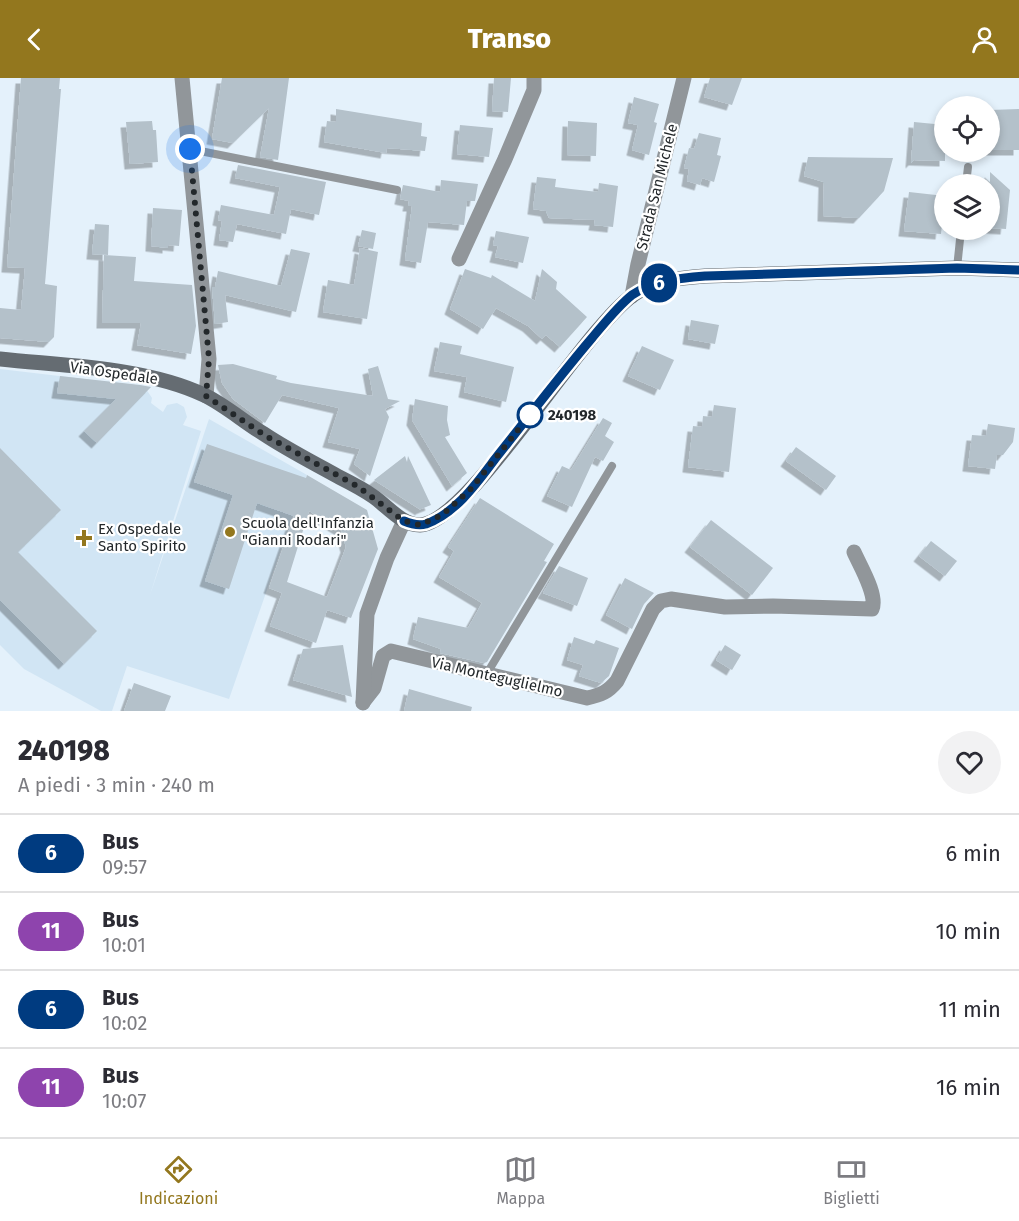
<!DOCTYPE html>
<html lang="it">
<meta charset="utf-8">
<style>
body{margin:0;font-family:"Fira Sans",sans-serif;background:#f2f2f3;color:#2b2b33;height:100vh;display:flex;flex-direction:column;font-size:22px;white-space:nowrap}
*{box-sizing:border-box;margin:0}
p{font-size:20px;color:#7c7c81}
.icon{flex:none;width:33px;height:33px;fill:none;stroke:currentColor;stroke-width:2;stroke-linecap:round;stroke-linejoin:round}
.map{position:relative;height:633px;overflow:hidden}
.drawer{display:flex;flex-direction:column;background:#fff;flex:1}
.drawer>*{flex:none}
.badge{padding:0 12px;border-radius:20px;font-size:21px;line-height:39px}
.controls{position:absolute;left:934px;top:18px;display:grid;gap:12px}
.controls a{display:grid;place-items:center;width:66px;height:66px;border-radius:50%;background:#fff;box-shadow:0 3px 9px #0003;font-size:30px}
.you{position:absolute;width:30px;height:30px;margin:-15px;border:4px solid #fff;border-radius:50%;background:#1a73e8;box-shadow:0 0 0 9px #1a73e833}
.map>.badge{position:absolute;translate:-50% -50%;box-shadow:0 0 0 3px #fff}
.round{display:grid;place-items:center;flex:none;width:63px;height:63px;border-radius:32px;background:#f2f2f3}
.headline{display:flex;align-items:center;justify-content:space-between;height:102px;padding:0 18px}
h1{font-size:28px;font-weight:800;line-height:45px}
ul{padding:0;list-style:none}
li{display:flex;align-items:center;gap:18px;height:78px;padding:0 18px;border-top:2px solid #e1e1e2}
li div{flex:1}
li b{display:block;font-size:22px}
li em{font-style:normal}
li .badge{min-width:66px;font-weight:700;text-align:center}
header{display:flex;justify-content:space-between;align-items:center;height:78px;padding:0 18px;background:#93771e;color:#fff;font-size:27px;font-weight:800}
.tab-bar{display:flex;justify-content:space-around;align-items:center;height:84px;border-top:2px solid #e1e1e2;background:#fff;font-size:16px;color:#7c7c81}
.tab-bar a{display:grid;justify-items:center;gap:3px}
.tab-bar .on{color:#93771e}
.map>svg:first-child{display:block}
</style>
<header><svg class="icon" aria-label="back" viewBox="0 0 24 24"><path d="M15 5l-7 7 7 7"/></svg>Transo<svg class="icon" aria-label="person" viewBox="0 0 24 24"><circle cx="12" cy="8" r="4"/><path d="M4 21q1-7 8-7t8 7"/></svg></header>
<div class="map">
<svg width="1019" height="633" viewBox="0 0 1019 633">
<defs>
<filter id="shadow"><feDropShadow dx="-5.5" dy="5.5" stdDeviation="0" flood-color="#0004"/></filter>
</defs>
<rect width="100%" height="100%" fill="#e4f1fb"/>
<path fill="#d1e5f4" d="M0 291 144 308 152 320 151 325 163 334 167 327 177 325 184 329 187 339 183 347 201 353 150 517 209 341 307 397 229 621 127 588 112 633H101L24 591 0 567Z"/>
<g fill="#b4c1ca" fill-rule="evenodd" filter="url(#shadow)">
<path d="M21 0H60L59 11H61L45 206 57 208 54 259 49 264 0 260V230L21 232 25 190 7 189Z"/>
<path d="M222 0H289L278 82 260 79 269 30 233 65 212 61Z"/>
<path d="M494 0H511L508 34 492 33Z"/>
<path d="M710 0H742L732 27 704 19Z"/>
<path d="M634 19 659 26 654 44 657 45 649 77 632 72 638 47 628 45Z"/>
<path d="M336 31 422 45 421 58 427 59 425 73 387 70 386 75 324 64 327 43 336 44Z"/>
<path d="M1019 31V72H990V32Z"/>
<path d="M152 43 153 52H156L158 84 130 86 126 44Z"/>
<path d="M568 43 597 45 596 78 567 77Z"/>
<path d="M914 44 945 47V83L914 82 911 85Z"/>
<path d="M460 47 493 50 489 79 457 76Z"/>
<path d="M699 55 721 60 717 77 721 78 714 104 702 100 700 107 687 103 689 91 684 90 689 70 694 71Z"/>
<path d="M808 79 893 80 884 113 859 140 823 138 824 104 804 98Z"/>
<path d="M238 87 326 104 319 137 291 131 286 156 237 146 233 164 219 162 222 143 218 142 221 127 274 137 280 109 235 100Z"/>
<path d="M990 94 1010 112 1006 151 990 150Z"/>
<path d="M537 99 556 101 555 109 571 111 598 114 599 105 618 108 613 149 594 147 595 142 549 140 546 133 533 131Z"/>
<path d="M441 102 478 106 475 123H467L464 147 428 144 421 185 405 182 412 128H408L409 123 400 121 403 107 440 114Z"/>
<path d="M909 114 945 118 941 156 904 153Z"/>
<path d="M153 130 182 132 179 168 168 167V170L151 168Z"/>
<path d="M95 146 109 147 108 177 92 176Z"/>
<path d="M362 152 376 155 373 171 358 168Z"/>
<path d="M496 153 529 159 523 185 495 179 498 168 493 167Z"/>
<path d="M360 170 378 174 367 241 323 234 328 202 354 207Z"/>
<path d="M291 171 310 175 296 234 225 217 228 244 215 246 212 209H215L218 193 281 208Z"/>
<path d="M104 177 136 179 134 203 192 207 196 248 191 276 137 267 141 245H102Z"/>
<path d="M465 191 491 200 492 197 535 223 542 191 557 204 556 211 587 239 560 269 546 257 542 261 528 248 496 230 483 251 450 231Z"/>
<path d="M691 242 719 247 715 266 688 261Z"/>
<path d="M440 264 462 268 460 276 514 289 506 324 464 314 467 299 434 293Z"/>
<path d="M642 268 674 282 660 312 628 298Z"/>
<path d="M233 286 277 298 276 301 291 305 373 318 368 291 378 288 388 321 400 323 385 331 389 339 370 398 354 386 360 371 328 364 339 330 282 317 265 345 233 321 222 305 218 287Z"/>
<path d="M60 298 140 307 151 309 97 365 84 353 116 321 57 315Z"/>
<path d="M415 321 448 328 447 342 450 357 445 359 467 395 452 408 412 342Z"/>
<path d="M714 327 736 330 729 394 688 389 693 348 702 349 703 338 712 339Z"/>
<path d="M603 340 612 345 605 358 614 364 603 383 595 379 572 429 547 418 562 388 571 392Z"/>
<path d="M988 346 1015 350 1013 364 1003 377H997L995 391 968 388 972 357 986 358Z"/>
<path d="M207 366 306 400 307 397 367 432 378 471 351 540 327 532 316 565 270 548 282 515 269 510 294 438 257 425 229 511 205 503 233 417 194 404ZM309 433 341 452 346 469 327 519 287 504Z"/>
<path d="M796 369 836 398 826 412 786 383Z"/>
<path d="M0 370 61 432 18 474 97 553 64 586 0 522Z"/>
<path d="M405 378 407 384 408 378 431 427 421 431V432L374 402Z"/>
<path d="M480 420 554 466 544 483 547 484 487 584 484 585 440 575 441 571 413 561 418 539 468 550 482 525 439 499 454 473 448 469Z"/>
<path d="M711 442 773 490 752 517 690 469Z"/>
<path d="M931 463 957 483 945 498 919 478Z"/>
<path d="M559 488 588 500 577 528 543 515Z"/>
<path d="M625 500 654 515 644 526 632 551 606 537Z"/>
<path d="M574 559 594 566 596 562 619 570 609 598 601 605 579 598 583 587 567 582Z"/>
<path d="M343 567 352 619 293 602 303 571Z"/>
<path d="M725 567 741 577 732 592 716 582Z"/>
<path d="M134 605 171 618 165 633H124Z"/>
<path d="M409 611 472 629 471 633H404Z"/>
</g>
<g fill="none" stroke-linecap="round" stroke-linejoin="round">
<g stroke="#91969a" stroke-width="8">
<path d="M190 71 397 112"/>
<path d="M966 106 968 89"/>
<path d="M957 190 961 152"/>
<path d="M486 597 612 388"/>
</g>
<g stroke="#91969a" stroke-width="15">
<path d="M182 0 209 281 206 318"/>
<path d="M459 181 505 81 534 12V0"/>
<path d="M632 218 638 186 684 0"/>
<path d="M363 624 374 610 383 578 391 573 587 620C601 617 608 614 617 603L653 531 661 523 671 521 725 529 773 528 872 531C878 517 860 488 854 474"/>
<path d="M363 625 367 536 387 480 404 443"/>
</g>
<path stroke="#656c72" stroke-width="15" d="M0 281C64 288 145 289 204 317 225 327 244 344 264 356 288 372 314 385 339 399 351 405 363 411 374 419 388 429 402 447 420 447 469 445 581 254 633 217 654 202 681 200 706 198L957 190 1019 192"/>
</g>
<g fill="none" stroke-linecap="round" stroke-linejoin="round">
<g stroke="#fff" stroke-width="14">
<path id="line" d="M404 443C411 446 418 448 426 446 456 435 477 405 495 381 527 341 558 300 592 260 604 246 617 229 632 217 654 202 681 200 706 198L957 190 1019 192"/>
</g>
<use href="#line" stroke="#003b80" stroke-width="9"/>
<path stroke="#23282b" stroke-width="6" stroke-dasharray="0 10.8" d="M190 71 209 281 206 318 266 358 357 408 404 443 420 447 442 437 470 412 530 337"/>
</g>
<circle fill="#fff" stroke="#003b80" stroke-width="3" cx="530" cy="337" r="12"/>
<g fill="#93771e" stroke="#fff" stroke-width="2">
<circle cx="230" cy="454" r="6"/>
<path d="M81 451h6v6h6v6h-6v6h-6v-6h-6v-6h6z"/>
</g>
<g text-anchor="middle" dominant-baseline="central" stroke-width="4.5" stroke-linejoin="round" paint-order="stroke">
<g font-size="15" fill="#23282b" stroke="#fff">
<text transform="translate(657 109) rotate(-76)">Strada San Michele</text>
<text transform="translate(114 295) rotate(8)">Via Ospedale</text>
<text transform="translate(497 599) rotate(13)">Via Monteguglielmo</text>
</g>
<g font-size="15" font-weight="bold" fill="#23282b" stroke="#fff" text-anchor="start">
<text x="548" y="337">240198</text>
</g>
<g font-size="15" fill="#23282b" stroke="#fff" text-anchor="start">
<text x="242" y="445">Scuola dell'Infanzia<tspan x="242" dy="17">"Gianni Rodari"</tspan></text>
<text x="98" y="451">Ex Ospedale<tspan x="98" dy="17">Santo Spirito</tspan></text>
</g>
</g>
</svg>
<div class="controls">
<a><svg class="icon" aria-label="locate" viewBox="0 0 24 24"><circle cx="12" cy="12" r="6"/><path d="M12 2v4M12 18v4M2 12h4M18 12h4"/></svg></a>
<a><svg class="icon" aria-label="layers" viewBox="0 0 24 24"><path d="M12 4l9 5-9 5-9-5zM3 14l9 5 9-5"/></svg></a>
</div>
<div class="you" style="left:190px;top:71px"></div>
<b class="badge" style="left:659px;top:205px;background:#003b80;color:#fff">6</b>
</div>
<section class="drawer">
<div class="headline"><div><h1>240198</h1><p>A piedi · 3 min · 240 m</p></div><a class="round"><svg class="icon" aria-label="heart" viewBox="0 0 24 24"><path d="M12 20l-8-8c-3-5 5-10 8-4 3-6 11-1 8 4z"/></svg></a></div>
<ul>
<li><span class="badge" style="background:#003b80;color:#fff">6</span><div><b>Bus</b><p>09:57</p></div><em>6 min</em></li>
<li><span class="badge" style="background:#8e44ad;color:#fff">11</span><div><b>Bus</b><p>10:01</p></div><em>10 min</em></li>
<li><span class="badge" style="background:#003b80;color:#fff">6</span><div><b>Bus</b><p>10:02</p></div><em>11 min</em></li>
<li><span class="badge" style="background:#8e44ad;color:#fff">11</span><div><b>Bus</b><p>10:07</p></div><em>16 min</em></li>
</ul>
</section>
<nav class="tab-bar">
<a class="on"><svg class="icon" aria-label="directions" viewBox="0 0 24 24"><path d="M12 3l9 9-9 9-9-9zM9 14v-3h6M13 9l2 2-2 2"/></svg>Indicazioni</a>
<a><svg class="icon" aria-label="map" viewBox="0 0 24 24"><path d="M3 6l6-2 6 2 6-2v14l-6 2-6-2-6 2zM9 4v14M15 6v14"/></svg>Mappa</a>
<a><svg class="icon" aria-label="tickets" viewBox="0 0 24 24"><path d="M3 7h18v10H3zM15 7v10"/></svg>Biglietti</a>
</nav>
